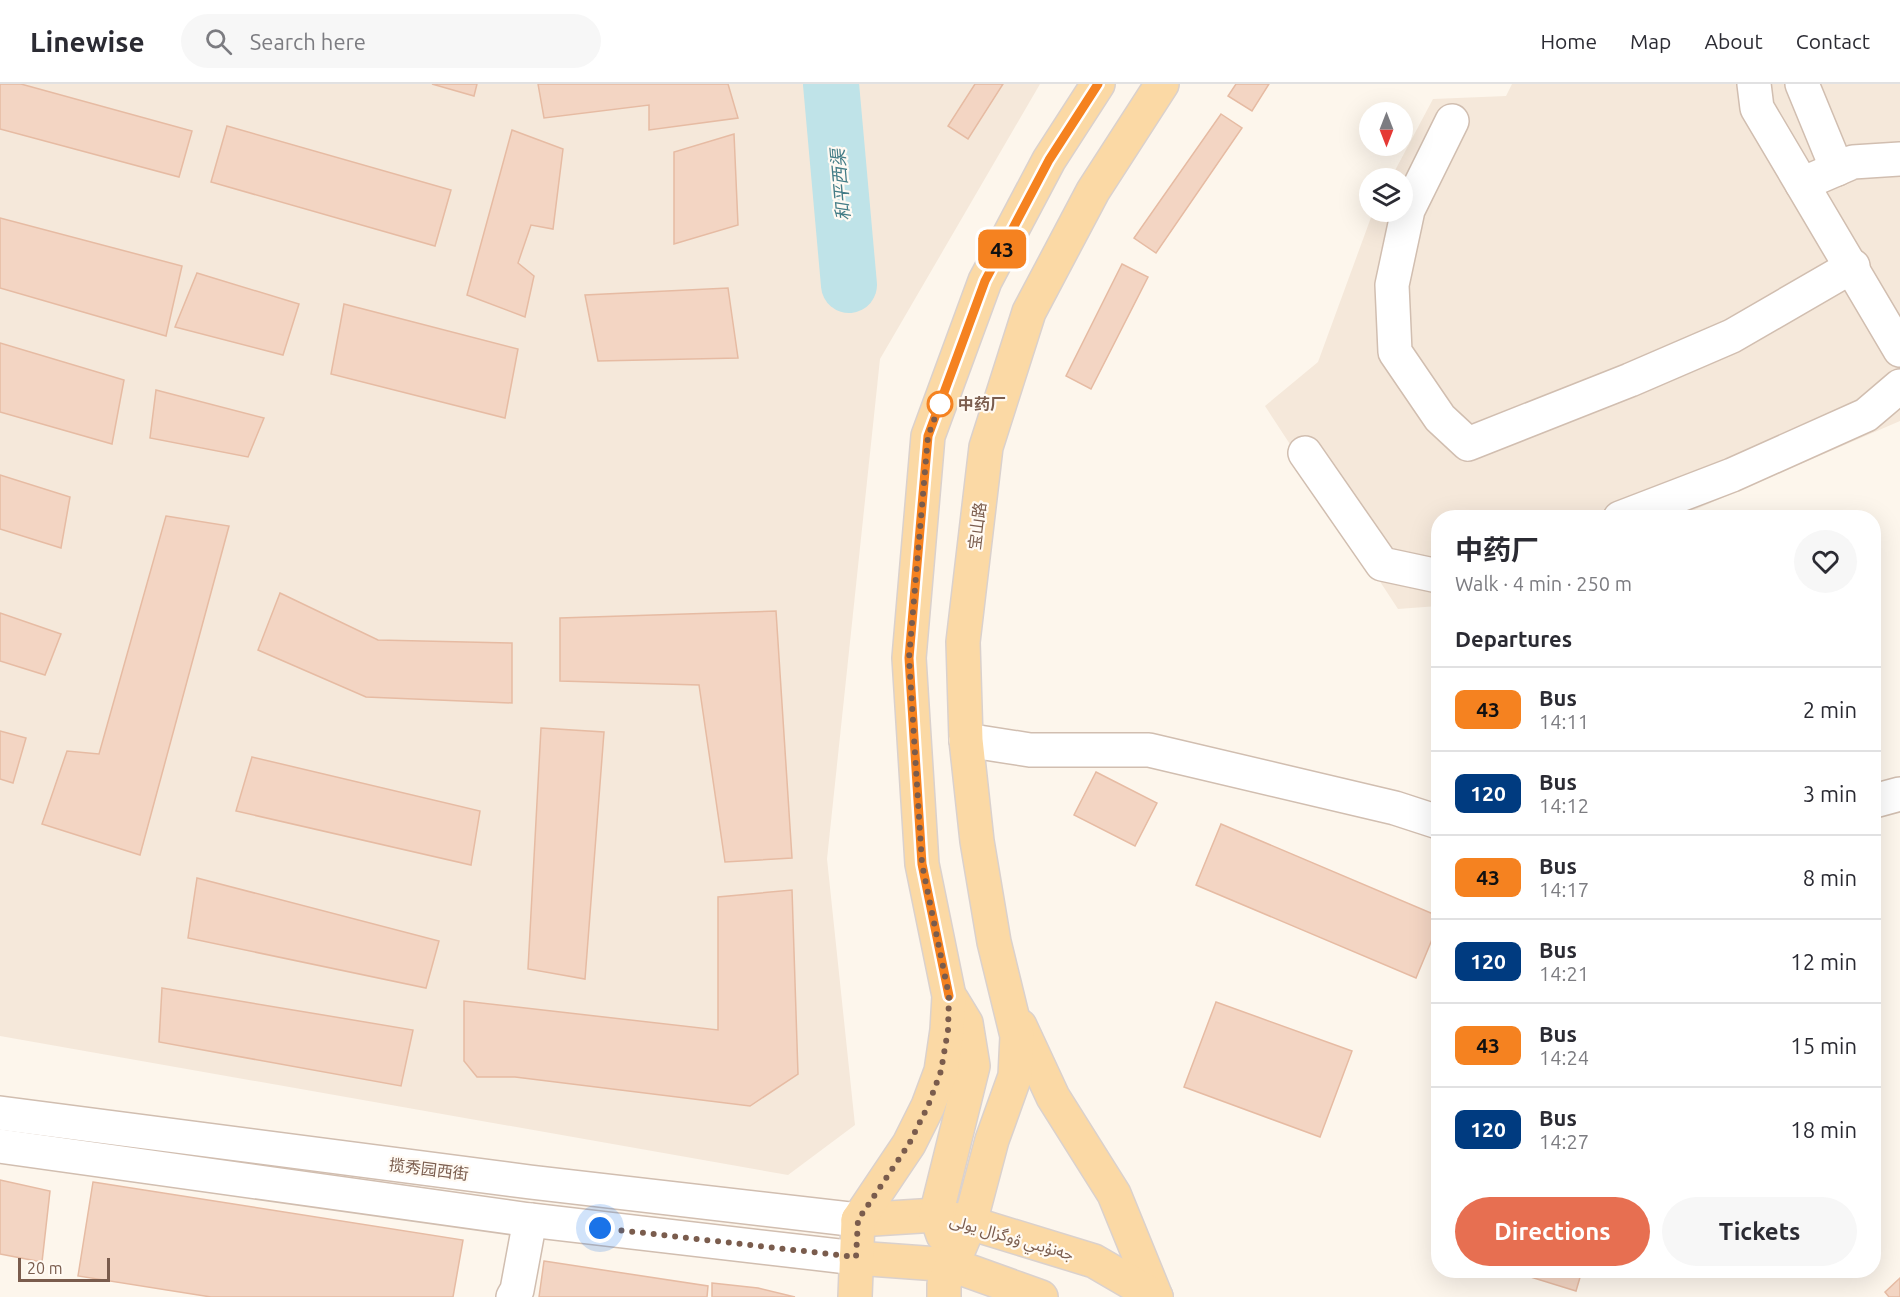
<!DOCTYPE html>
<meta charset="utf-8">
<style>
body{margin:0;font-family:Ubuntu,"Noto Sans Arabic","Noto Sans SC",sans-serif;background:#f7f7f7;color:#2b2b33;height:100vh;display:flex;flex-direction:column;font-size:22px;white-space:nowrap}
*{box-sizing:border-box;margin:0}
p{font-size:20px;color:#7c7c81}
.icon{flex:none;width:33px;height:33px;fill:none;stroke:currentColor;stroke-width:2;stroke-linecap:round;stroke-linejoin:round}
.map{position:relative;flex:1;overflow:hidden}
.sheet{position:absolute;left:1431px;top:426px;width:450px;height:768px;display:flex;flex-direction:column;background:#fff;border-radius:24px;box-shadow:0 6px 24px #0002}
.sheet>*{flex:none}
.badge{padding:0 12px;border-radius:9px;font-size:21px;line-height:39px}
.needle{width:39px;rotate:180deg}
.controls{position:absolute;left:1359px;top:18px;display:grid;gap:12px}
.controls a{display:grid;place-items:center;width:54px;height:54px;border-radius:50%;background:#fff;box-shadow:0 6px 24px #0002;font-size:30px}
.scale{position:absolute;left:18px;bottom:15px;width:92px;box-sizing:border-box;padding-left:6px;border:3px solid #7a5c4d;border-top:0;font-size:16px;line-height:21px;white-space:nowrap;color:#7a5c4d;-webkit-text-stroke:4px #fffaf3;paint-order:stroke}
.you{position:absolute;width:30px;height:30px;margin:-15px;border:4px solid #fff;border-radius:50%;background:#1a73e8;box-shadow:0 0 0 9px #1a73e833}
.map>.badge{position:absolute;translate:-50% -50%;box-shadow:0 0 0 3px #fff}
h2{padding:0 24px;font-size:22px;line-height:54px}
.round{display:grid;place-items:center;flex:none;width:63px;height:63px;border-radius:32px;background:#f7f7f7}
.summary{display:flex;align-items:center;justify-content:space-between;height:102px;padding:0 24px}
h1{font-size:28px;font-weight:700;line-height:45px}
.cta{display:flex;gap:12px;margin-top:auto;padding:12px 24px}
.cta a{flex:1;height:69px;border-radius:36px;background:#e76f51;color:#fff;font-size:24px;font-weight:700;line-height:69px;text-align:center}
.cta a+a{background:#f7f7f7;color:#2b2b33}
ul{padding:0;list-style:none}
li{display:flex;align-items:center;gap:18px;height:84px;padding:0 24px;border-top:2px solid #e1e1e2}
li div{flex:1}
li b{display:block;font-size:22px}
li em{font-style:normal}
li .badge{min-width:66px;font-weight:700;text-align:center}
header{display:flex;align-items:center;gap:36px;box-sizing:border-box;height:84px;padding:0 30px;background:#fff;border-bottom:2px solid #e1e1e2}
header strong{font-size:28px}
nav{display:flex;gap:33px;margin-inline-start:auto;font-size:21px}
.search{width:420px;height:54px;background:#f7f7f7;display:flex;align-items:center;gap:15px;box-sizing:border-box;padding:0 21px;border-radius:33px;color:#7c7c81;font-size:22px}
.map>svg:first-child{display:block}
</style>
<header>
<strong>Linewise</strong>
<div class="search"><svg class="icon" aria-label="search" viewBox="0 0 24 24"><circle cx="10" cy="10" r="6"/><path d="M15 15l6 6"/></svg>Search here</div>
<nav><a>Home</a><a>Map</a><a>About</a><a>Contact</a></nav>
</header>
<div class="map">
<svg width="1900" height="1213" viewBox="0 0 1900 1213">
<rect width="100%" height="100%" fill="#fdf6ec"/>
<g fill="#f5e8da">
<path d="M0 0H1040L880 275 827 775 855 1041 788 1091 0 952Z"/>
<path d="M1512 0H1900V337L1678 433 1438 434V522L1398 525 1265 322 1318 278 1373 128H1402V94H1391L1433 15 1506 12Z"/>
</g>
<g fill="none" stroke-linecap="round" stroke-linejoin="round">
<path stroke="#bfe3e8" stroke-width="56" d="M831 0 849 201"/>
</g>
<g fill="#f3d5c3" stroke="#e6bba3" stroke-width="1.5">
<path d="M0 0H21L192 47 179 93 0 45Z"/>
<path d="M432 0H477L474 12Z"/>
<path d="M538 0H728L738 34 649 46V21L544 34Z"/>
<path d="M975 0H1003L968 55 948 42Z"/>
<path d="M1236 0H1269L1252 27 1228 12Z"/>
<path d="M1221 30 1242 44 1156 169 1134 154Z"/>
<path d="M227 42 451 106 435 162 211 98Z"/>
<path d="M512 46 563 65 553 145 531 141 518 179 534 192 525 233 467 211Z"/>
<path d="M734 50 738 141 674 160V68Z"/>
<path d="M0 134 182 182 166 252 0 204Z"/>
<path d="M1122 180 1148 193 1091 305 1066 292Z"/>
<path d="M197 189 299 220 283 271 175 243Z"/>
<path d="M728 204 738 274 598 277 585 211Z"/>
<path d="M344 220 518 265 505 334 331 290Z"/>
<path d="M0 259 124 296 112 360 0 328Z"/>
<path d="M156 306 264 334 248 373 150 354Z"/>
<path d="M0 391 70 413 61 464 0 445Z"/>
<path d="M166 432 229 442 140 771 42 740 67 667 99 670Z"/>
<path d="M280 509 378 556 512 559V619L366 613 258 566Z"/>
<path d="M776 527 792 774 725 778 699 601 560 597V534Z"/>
<path d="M0 529 61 550 45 591 0 577Z"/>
<path d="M541 644 604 648 585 895 528 885Z"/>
<path d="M0 647 26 654 13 699 0 695Z"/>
<path d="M252 673 480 727 471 781 236 727Z"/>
<path d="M1096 688 1157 719 1135 762 1074 731Z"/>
<path d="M1221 740 1438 832V841L1416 894 1196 801Z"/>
<path d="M197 794 439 857 426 904 188 854Z"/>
<path d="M792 806 798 990 750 1022 515 993H477L464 977V917L718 946V813Z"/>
<path d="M162 904 413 946 401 1002 159 958Z"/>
<path d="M1216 918 1352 967 1320 1053 1184 1003Z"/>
<path d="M0 1096 50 1107 42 1178 0 1170Z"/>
<path d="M93 1098 463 1156 453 1213H211L78 1192Z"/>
<path d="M544 1177 708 1202 707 1213H539Z"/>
<path d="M1508 1186H1568L1581 1190 1576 1207Z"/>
<path d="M1900 1194V1213H1889L1885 1208Z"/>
<path d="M712 1199 758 1204 795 1213H712Z"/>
</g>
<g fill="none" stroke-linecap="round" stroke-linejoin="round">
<g stroke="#d1beb0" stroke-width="36">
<g id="minor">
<path d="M1754 0 1757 24 1900 266"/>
<path d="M1802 0 1837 85"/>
<path d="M1452 37 1408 126 1392 201 1395 268 1440 334 1468 360 1630 296 1732 252 1853 182"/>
<path d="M1802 100 1853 78 1900 75"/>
<path d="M1305 369 1382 480 1438 492"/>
<path d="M1620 434 1732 391 1866 331 1900 302"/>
<path d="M966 656 1030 666H1149L1395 724 1438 738"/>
<path d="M1874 717 1900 710"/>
<path d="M513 1213 517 1206 530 1136"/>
</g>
</g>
<g stroke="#d1beb0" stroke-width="36">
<g id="tertiary">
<path d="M0 1029 530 1098 858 1136"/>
<path d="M0 1062 530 1136 856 1174"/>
</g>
</g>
<g stroke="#dad1cd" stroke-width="36">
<g id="primary">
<path d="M1020 942 1053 1013 1114 1110 1156 1213"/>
<path d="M858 1136 936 1131 970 1139 1094 1177 1156 1213"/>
<path d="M943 1151 936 1131 973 982 966 939 952 916"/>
<path d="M856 1174 952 1181 1041 1213"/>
<path d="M855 1213 858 1136 909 1060 928 1022 941 987 947 946 949 912 922 780 909 574 928 352 985 197 1049 76 1098 0"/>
<path d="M944 1213V1200L970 1139 992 1056 1015 992 1017 952 994 858 977 757 966 656 963 558 986 363 1029 228 1093 107 1162 0"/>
</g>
</g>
<use href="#minor" stroke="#fff" stroke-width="33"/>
<use href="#tertiary" stroke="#fff" stroke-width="33"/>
<use href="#primary" stroke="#fbd9a5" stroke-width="33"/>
</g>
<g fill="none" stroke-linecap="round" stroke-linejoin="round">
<g stroke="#fff" stroke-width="14">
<path id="line" d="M949 912 922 780 909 574 928 352 985 197 1049 76 1098 0"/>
</g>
<use href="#line" stroke="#f58220" stroke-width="9"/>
<path stroke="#7a5c4d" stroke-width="6" stroke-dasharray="0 10.8" d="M600 1144 856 1173 858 1136 909 1060 928 1022 941 987 948 946 949 912 922 780 909 574 928 352 940 320"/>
</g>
<circle fill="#fff" stroke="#f58220" stroke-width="3" cx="940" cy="320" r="12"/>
<g text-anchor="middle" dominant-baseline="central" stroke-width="4.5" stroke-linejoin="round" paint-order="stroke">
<g font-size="16" font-weight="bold" fill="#7a5c4d" stroke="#fffaf3" text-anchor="start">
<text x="958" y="320">中药厂</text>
</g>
<g font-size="16" fill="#7a5c4d" stroke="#fffaf3">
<text transform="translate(977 442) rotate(-83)">宝山路</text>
<text transform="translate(429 1085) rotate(7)">揽秀园西街</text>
<text transform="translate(1012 1153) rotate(16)">جەنۇبىي ۋوگزال يولى</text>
</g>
<g font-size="18" font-style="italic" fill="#437c86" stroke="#fffaf3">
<text transform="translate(840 101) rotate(-95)">和平西渠</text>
</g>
</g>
</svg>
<div class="controls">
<a><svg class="needle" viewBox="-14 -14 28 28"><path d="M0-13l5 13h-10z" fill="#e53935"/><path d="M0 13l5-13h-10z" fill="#7c7c81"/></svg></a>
<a><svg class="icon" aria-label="layers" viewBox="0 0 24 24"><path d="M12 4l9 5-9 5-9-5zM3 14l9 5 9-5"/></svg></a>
</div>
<div class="scale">20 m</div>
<div class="you" style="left:600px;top:1144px"></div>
<b class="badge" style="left:1002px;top:165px;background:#f58220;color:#111">43</b>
<section class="sheet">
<div class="summary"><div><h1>中药厂</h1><p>Walk · 4 min · 250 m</p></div><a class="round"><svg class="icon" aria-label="heart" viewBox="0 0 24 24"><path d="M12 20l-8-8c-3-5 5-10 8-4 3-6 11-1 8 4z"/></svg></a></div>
<h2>Departures</h2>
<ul>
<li><span class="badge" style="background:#f58220;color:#111">43</span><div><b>Bus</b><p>14:11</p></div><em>2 min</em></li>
<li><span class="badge" style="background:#003b80;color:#fff">120</span><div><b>Bus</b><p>14:12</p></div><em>3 min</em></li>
<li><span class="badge" style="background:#f58220;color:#111">43</span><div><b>Bus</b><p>14:17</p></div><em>8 min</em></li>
<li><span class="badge" style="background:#003b80;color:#fff">120</span><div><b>Bus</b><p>14:21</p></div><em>12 min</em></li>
<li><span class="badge" style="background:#f58220;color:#111">43</span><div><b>Bus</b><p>14:24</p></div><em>15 min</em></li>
<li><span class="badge" style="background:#003b80;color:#fff">120</span><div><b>Bus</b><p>14:27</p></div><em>18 min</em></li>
</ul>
<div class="cta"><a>Directions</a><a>Tickets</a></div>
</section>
</div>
